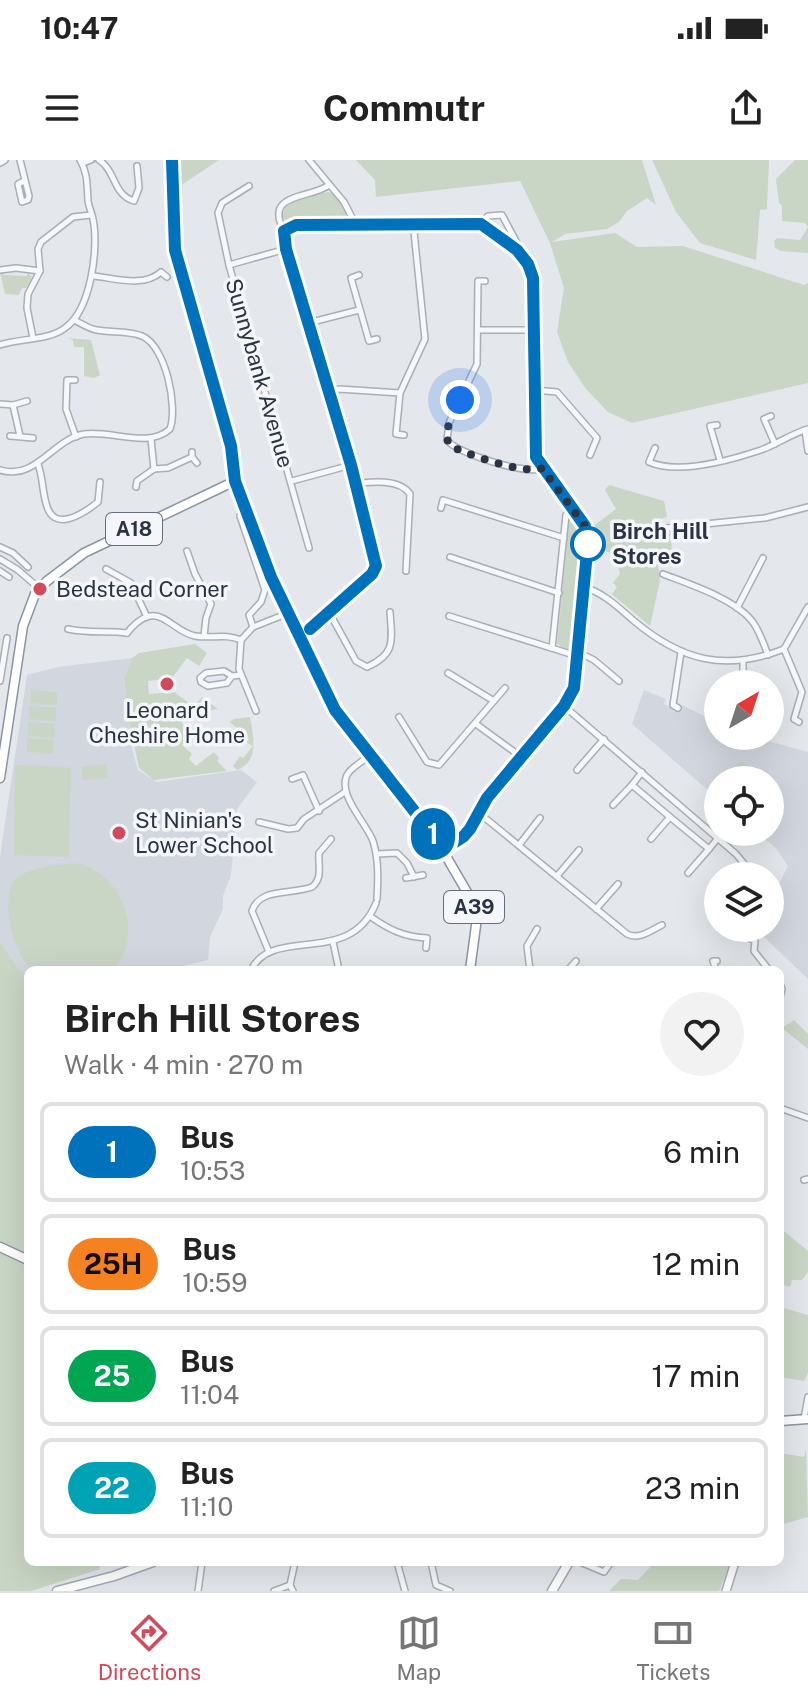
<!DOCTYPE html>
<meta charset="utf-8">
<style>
body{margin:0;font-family:"Public Sans",sans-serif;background:#f2f2f2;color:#222;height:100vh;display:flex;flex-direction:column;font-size:30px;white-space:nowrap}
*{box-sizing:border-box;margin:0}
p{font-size:26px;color:#767676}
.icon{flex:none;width:44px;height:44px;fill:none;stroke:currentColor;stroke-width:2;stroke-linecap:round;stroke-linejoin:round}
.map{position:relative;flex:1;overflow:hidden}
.sheet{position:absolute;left:24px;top:806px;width:760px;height:600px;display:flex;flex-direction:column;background:#fff;border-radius:12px;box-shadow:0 8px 32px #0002}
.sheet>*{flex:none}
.badge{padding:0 16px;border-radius:26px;font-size:28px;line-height:52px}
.needle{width:52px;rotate:39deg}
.buttons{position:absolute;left:704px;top:510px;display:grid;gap:16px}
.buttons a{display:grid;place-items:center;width:80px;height:80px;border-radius:50%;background:#fff;box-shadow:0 8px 32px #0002;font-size:40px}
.you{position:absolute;width:40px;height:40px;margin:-20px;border:6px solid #fff;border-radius:50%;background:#1a73e8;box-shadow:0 0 0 12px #1a73e833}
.map>.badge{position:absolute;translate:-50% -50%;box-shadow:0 0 0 4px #fff}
.round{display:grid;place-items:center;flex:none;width:84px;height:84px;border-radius:42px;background:#f2f2f2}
.overview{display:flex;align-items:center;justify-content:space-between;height:136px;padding:0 40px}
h1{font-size:38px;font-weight:700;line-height:60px}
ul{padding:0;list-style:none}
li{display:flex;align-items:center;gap:24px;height:100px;margin:0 16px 12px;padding:0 24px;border:4px solid #e0e0e0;border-radius:12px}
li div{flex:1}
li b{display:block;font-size:30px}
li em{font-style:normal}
li .badge{min-width:88px;font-weight:700;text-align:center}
.status{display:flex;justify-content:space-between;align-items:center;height:56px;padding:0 40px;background:#fff;direction:ltr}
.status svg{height:22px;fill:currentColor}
header{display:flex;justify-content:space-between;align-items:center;height:104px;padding:0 40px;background:#fff;font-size:36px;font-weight:700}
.menu{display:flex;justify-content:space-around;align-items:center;height:112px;border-top:2px solid #e0e0e0;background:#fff;font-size:22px;color:#767676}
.menu a{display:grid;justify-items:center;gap:4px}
.menu .on{color:#d1495b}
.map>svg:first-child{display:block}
</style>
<div class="status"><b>10:47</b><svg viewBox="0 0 49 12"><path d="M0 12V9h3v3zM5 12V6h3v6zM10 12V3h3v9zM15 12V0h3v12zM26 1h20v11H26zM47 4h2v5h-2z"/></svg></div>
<header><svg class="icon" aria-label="menu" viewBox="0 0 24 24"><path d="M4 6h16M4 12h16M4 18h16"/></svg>Commutr<svg class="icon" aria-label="share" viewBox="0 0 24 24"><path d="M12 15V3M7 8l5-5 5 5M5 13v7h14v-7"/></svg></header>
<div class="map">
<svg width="808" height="1431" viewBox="0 0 808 1431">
<rect width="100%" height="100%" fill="#e4e7ec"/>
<g fill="#d2d6de">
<path d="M132 498 124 520 133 593 138 610 157 622 241 610 257 622 237 649 231 715 223 736V749L210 777 208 800 167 810H28V818L0 815V697L27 515 58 507Z"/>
<path d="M644 530 666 539 664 544 671 548 679 551 682 545 718 563V576H750L808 592V819L762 775 759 768H770V742L788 706 776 688 757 672H770V620H718V639L632 564Z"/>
</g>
<g fill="#c9d6c5">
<path d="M176 0H219L177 28Z"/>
<path d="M356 0H642L656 45 647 38 627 51 619 62 607 69 565 74 552 82 615 73 637 87 683 86 804 125 808 123V223L632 263 608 252 586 229 568 202 557 172 564 128 550 83 520 21 376 37 375 20Z"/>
<path d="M652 0H769L767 49 760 50 756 100 700 83 676 52Z"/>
<path d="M795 0H808V93L781 91 775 88 774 81 777 78 800 80 808 67 805 63 782 61V45L779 43 776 19Z"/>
<path d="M329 32 335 34 349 53 346 60 302 58 289 62 282 58C285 36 310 34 329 32Z"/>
<path d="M0 112 4 115 27 116 28 113 32 117 26 128H22L19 135 5 134Z"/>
<path d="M68 178 91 180 100 215 94 218 84 216V187H74L73 180Z"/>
<path d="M609 325 664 341 667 357 660 359 663 375 671 376 672 392 656 391 660 421 650 466 612 434 617 427 613 423 620 414 615 396 599 387 595 365 616 349 605 330Z"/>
<path d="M572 358 579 365 584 379 573 489H565L557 484 569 361Z"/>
<path d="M195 484 207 493 199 506 187 498 172 518 148 521 149 534 174 532 194 547 202 537 218 549 187 554 181 562 191 572 195 570 196 574 182 585 192 594 189 599 196 606 214 592 219 598 217 601 227 611 154 620 139 608 129 561 124 519 132 498 139 493Z"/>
<path d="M31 530 57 532V545L30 543Z"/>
<path d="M29 546 56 548V561L29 559Z"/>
<path d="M250 557C253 575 260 602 237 610L233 606 240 596 243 598 253 586 247 583 249 579 230 562 234 559Z"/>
<path d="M28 562 55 564 54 578 28 576Z"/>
<path d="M27 578 54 580 53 594 27 592Z"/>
<path d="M741 600 761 616 758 620H724Z"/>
<path d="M106 604 108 618 83 620 81 607Z"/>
<path d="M15 605 71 607 69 697 14 695Z"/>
<path d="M80 703C87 706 95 710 102 715 129 737 140 784 112 810H33C13 795 0 741 14 720 30 706 59 705 80 703Z"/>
<path d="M0 782 18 809 28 815V1095L0 1082Z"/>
<path d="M794 860 808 874V889L782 868Z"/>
<path d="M780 1068 808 1091V1112L802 1120H792L790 1127 780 1124Z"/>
<path d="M0 1093 28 1106V1402H98L100 1409 31 1431H0Z"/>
<path d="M780 1147 808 1155V1213L804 1221 780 1217Z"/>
<path d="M806 1290 808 1357 780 1365V1315L783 1310 780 1306V1293L804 1297Z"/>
<path d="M655 1402H731L719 1431H609L621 1419 638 1420Z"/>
</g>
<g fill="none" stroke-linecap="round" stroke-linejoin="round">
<g stroke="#a9aeb7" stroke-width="8">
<g id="minor">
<path d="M20 0 29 36 28 40 22 42 18 24 24 21"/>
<path d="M99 0C116 11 113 35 134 41L139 28 137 6"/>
<path d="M309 0 344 42 356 65"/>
<path d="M0 3 5 0"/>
<path d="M83 3 91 0"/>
<path d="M249 26 222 43 218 53 229 105 309 388"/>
<path d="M481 64 488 56 502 55 518 85 517 90"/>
<path d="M284 71C263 32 311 39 329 25"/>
<path d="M229 105 286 89"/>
<path d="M0 110 16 108 40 111"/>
<path d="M359 115 351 118 369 181 377 179"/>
<path d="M93 116C115 118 143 128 161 112L167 117"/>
<path d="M485 121H478L477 204 449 263 447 280C455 293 529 316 542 308"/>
<path d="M308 163 359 150"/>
<path d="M479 170H534"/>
<path d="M33 178 27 148 28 134 40 111 38 89 41 82 73 57 91 55"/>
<path d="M0 185C20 178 48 181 65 168 91 150 99 88 93 59 92 53 89 48 88 41 87 27 88 13 80 0"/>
<path d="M75 220H67L66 249 76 277"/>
<path d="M534 230 557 232 597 278 590 295"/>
<path d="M329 231 339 229 400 233"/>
<path d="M0 244 13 245 27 241"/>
<path d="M13 245 20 276"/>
<path d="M771 256 764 259 775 284"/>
<path d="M717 265 710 266 720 300"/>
<path d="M805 270 808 291"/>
<path d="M404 275 396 274 400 233 425 179 413 62"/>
<path d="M10 276 33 278"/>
<path d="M151 279 154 309 168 308 192 297V292"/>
<path d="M655 288 649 302C678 315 731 300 761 290 777 284 791 274 808 269"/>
<path d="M192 297 197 303"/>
<path d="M38 304C43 318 42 329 46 343 53 374 83 354 98 342L100 322"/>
<path d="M0 310C36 321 53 279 84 274 112 270 148 289 170 269 178 247 166 186 142 176 127 170 112 173 97 170 89 169 81 163 74 160"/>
<path d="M292 321 351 305"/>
<path d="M355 324C372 321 400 319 410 334L406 411"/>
<path d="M136 327 137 321 154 309"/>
<path d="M441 348 443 340 564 378"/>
<path d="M240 356 265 430 261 442 249 455 253 467"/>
<path d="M667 373 666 368 765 358 808 347"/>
<path d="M0 387 13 393 28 407"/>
<path d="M187 391 195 414 211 444 206 458 204 476"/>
<path d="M450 397 559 433"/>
<path d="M0 399 18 410 40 429"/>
<path d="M106 409 131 423 147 457"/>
<path d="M0 411 9 417"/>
<path d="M663 414C689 424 735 439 752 461 759 470 764 484 768 495"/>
<path d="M583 427C603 432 619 448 634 461 682 501 725 512 784 489L808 447"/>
<path d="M737 448 763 398"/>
<path d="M329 452 356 501 367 507C396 494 392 481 390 452"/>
<path d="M449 456 577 496"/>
<path d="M68 469C92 474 105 470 127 473"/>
<path d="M127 473C158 435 169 471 195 476 211 479 225 473 241 480"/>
<path d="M299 478 372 414 376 406 351 305 286 89 284 71 296 65 481 64 517 90 528 104 533 118 536 297 585 366 588 382 574 528 564 546 487 638 470 669 463 677 444 689"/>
<path d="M552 488 566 355 572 347"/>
<path d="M784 489 802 532 794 559 799 562"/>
<path d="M578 492 594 500 619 521"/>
<path d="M448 513 494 541"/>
<path d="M232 516 224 511 206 513 200 518 201 522 208 526 227 523 232 516 241 515"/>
<path d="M0 521 7 478"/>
<path d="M739 524 743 512V501"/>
<path d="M564 546 736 694 751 712 750 716"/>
<path d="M678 548 673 545 681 492"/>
<path d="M256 551 239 509 241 480 253 467 286 454"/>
<path d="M399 557 427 602 439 605 505 528"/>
<path d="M476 564 520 596"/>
<path d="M369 596C363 601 354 606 349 612 334 632 366 662 373 681 379 700 378 720 377 739"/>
<path d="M577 610 604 579"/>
<path d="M642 612 632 625 670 657 651 679"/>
<path d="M292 619 303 615 319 651"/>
<path d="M613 645 632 625"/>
<path d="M479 653 627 774C639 780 650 771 662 765"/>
<path d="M670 657 709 689 718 678"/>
<path d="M259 662 288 669 297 668 304 659 345 632"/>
<path d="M519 685 540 658"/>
<path d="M377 694 397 693 407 703 414 717"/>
<path d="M688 713 709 689"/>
<path d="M557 716 579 690"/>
<path d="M406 718 423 715"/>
<path d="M596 749 618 724"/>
<path d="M371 757C390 770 404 777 427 778L426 788"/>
<path d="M751 779 755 781 754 791 769 810"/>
<path d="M333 782 339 810"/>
<path d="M269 792 252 751C260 727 291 735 312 727 323 718 318 706 319 693L331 679"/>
<path d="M251 810C273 765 350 808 376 743"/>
<path d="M530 810 527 786 537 769"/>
<path d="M568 810 576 801"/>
<path d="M716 810 713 801H717"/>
<path d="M780 824 782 829 780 837"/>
<path d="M780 948 808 958"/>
<path d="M804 1020 808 1019"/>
<path d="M804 1259 808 1237"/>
<path d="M397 1402 405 1431"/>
<path d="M431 1402 436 1425 450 1431"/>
<path d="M580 1402 604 1412 611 1402"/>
<path d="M397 1403 405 1402"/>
<path d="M198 1431 202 1402"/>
<path d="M274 1431 290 1425"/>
<path d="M293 1431 290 1425 295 1402"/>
</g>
</g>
<g stroke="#a9aeb7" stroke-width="10">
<path id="secondary" d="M726 1431 735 1402"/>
</g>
<g stroke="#a3abb8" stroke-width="11">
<g id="primary">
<path d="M57 1431 114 1416 153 1402"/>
<path d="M552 1431 569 1402"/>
</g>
</g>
<g stroke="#8b94a3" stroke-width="11">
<g id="trunk">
<path d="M172 0 175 90 231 286 235 321 286 453 335 550 432 672 471 739 477 758 470 810"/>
<path d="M0 618 23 466 35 434 47 421 84 393 235 321"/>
<path d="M0 1087 28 1100"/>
<path d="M780 1261 808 1259"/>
</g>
</g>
<use href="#minor" stroke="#f7f8fa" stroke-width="5"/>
<use href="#secondary" stroke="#fff" stroke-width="7"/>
<use href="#primary" stroke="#fff" stroke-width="8"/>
<use href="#trunk" stroke="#fff" stroke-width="8"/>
</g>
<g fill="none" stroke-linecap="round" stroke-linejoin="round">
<g stroke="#fff" stroke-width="18">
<path id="line" d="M172 0 175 90 231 286 235 321 271 417 335 550 444 689 463 677 470 669 487 638 564 546 574 528 588 382 585 366 536 297 533 118 528 104 517 90 481 64 296 65 284 71 286 89 351 305 376 406 372 414 310 469"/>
</g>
<use href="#line" stroke="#0072bc" stroke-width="12"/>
<path stroke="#2b3445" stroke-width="8" stroke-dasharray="0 14.4" d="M460 240C453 254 443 269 449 285 464 294 529 316 542 308L585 366 588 384"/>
</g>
<circle fill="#fff" stroke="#0072bc" stroke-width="4" cx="588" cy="384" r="16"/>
<g fill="#d1495b" stroke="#f4f6f9" stroke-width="3">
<circle cx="40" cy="429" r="8"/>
<circle cx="167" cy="524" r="8"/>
<circle cx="119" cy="673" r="8"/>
</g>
<g text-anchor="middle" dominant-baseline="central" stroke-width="7" stroke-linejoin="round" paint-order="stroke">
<g fill="#f4f6f9" stroke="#676e7b" stroke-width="2">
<rect x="106" y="353" width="56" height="32" rx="6"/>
<rect x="444" y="731" width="60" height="32" rx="6"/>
</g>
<g font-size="20" font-weight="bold" fill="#2b3445">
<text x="134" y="369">A18</text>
<text x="474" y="747">A39</text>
</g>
<g font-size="22" fill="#2b3445" stroke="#f4f6f9">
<text transform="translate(260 213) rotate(74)">Sunnybank Avenue</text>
</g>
<g font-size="22" font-weight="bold" fill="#2b3445" stroke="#f4f6f9" text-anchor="start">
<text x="612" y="371">Birch Hill<tspan x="612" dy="25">Stores</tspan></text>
</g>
<g font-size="22" fill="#2b3445" stroke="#f4f6f9" text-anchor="start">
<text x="56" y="429">Bedstead Corner</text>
<text x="167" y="550" text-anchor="middle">Leonard<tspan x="167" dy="25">Cheshire Home</tspan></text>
<text x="135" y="660">St Ninian's<tspan x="135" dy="25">Lower School</tspan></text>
</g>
</g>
</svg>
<div class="buttons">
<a><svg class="needle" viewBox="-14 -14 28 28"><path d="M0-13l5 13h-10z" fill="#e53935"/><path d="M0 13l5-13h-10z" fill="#767676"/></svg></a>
<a><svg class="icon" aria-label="locate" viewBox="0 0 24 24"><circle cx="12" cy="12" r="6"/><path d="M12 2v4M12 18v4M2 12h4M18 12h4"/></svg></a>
<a><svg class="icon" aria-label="layers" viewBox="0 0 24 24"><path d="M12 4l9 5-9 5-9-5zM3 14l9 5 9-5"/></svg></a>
</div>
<div class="you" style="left:460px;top:240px"></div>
<b class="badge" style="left:433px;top:674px;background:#0072bc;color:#fff">1</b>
<section class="sheet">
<div class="overview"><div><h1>Birch Hill Stores</h1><p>Walk · 4 min · 270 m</p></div><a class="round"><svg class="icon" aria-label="heart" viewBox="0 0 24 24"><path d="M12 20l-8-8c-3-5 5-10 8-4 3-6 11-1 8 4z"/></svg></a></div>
<ul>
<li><span class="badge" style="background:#0072bc;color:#fff">1</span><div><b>Bus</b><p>10:53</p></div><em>6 min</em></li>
<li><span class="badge" style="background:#f58220;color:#111">25H</span><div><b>Bus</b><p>10:59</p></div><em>12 min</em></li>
<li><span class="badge" style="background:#00a651;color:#fff">25</span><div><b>Bus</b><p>11:04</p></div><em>17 min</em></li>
<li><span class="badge" style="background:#00a3b4;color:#fff">22</span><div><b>Bus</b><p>11:10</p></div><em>23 min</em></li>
</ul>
</section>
</div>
<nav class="menu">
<a class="on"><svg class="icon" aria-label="directions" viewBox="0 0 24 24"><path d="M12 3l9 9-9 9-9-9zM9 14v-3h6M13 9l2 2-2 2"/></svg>Directions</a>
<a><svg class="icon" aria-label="map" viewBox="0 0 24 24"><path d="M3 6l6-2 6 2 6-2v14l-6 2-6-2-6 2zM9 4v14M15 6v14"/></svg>Map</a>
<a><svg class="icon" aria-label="tickets" viewBox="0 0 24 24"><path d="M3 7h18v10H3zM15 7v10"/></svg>Tickets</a>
</nav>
